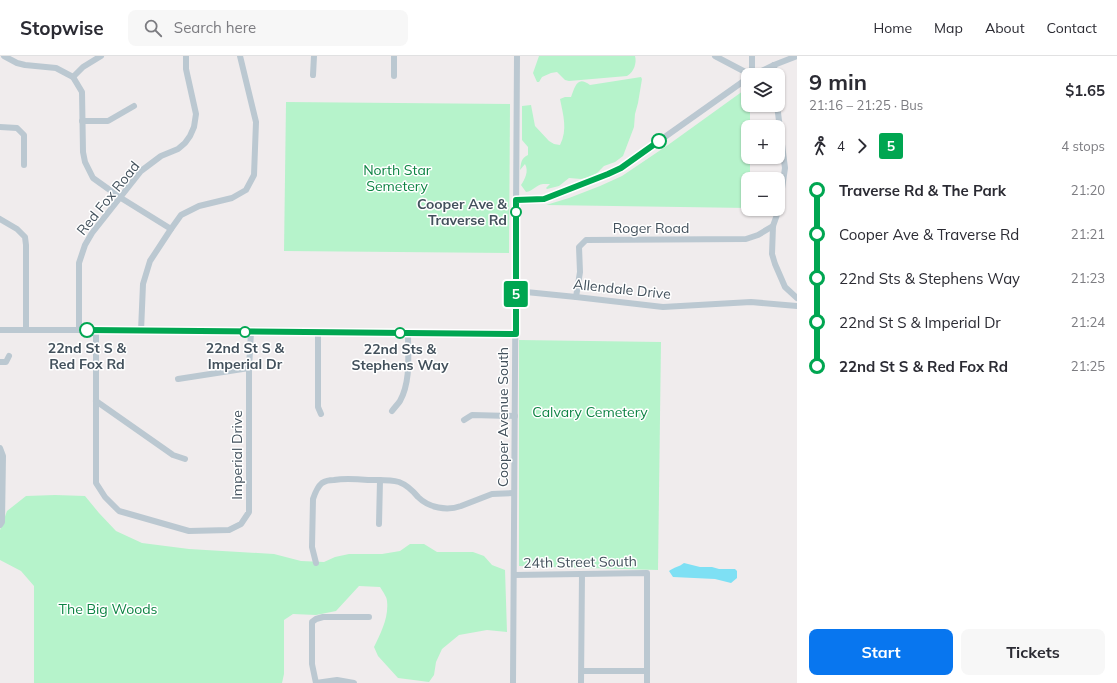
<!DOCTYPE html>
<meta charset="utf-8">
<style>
body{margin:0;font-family:Mulish,sans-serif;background:#f7f7f7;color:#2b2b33;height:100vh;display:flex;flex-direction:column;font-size:15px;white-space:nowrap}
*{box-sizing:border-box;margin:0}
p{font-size:13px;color:#7c7c81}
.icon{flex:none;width:22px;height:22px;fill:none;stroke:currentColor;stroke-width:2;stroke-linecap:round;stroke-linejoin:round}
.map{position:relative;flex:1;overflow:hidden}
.panel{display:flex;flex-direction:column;background:#fff;width:320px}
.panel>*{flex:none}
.badge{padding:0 8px;border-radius:3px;font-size:14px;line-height:26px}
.controls{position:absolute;left:741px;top:12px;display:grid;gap:8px}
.controls a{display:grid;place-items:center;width:44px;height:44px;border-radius:8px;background:#fff;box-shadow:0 1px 3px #0004;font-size:20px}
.map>.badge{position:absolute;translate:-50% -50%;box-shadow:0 0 0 2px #fff}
.legs{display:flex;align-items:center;gap:6px;height:44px;padding:0 12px;font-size:13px}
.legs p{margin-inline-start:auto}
.head{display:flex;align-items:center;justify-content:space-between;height:68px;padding:0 12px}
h1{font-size:22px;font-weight:700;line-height:30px}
.action{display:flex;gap:8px;margin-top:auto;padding:8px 12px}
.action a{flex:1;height:46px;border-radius:8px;background:#0876ef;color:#fff;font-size:16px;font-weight:700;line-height:46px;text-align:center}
.action a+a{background:#f7f7f7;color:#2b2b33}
ul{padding:0 12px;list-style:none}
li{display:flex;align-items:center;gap:14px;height:44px;font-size:15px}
li i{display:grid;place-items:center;width:6px;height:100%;margin:0 5px;background:currentColor}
li i::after{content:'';width:10px;height:10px;margin:-5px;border:3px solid;border-radius:50%;background:#fff}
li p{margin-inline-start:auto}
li:first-child i{background:linear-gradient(#0000 50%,currentColor 0)}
li:last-child i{background:linear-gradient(currentColor 50%,#0000 0)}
header{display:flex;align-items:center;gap:24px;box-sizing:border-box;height:56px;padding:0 20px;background:#fff;border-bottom:1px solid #e1e1e2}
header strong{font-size:19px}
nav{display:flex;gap:22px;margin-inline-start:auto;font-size:14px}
.search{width:280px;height:36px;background:#f7f7f7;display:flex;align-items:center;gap:10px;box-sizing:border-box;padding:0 14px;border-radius:8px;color:#7c7c81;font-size:15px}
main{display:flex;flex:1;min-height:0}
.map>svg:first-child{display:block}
</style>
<header>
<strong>Stopwise</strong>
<div class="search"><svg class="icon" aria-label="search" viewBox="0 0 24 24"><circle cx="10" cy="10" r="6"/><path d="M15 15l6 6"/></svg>Search here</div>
<nav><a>Home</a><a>Map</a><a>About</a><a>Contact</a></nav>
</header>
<main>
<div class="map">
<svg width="797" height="627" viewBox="0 0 797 627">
<rect width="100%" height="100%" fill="#f0eced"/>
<g fill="#b6f3cb">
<path d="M539 0H635C637 7 634 16 627 20L569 25 565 24 557 16 551 17 542 21 539 26H537L533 17Z"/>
<path d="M641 21 642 23 638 47 635 58 634 71 623 100 615 106 604 110 597 117 589 121 581 123 569 122 559 130 547 133 546 132 550 128C550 128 543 128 543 128 536 129 533 135 526 136L521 129C525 123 529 115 525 108L520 114C521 107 521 102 528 99V91L522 84V50L531 49 535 70 549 85 554 88 560 89C568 74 563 58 560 43L565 41H571C575 31 577 19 590 29Z"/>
<path d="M748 29V49H750V71H748V101H750V123H748V152L546 149 569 142 600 130 622 120 668 89 743 35Z"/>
<path d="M286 46 510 48 509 197 284 195Z"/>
<path d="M519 284 661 286 658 514 519 510Z"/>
<path d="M55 439 85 440 99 457 116 475 142 487 189 493 274 498 301 505 324 506 335 501 349 498H382L400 495 410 488H424L437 496H473L484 500 492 509 505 514 507 576 487 574 459 579 442 593 436 606 434 619 429 626 398 622 378 600 374 591C381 577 389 561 387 545 387 541 383 536 380 531L359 530 336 555 316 559 293 558 284 564V618L282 627H34V530L21 515 0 504V474L7 455 26 440Z"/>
</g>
<path fill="#7ee0f4" d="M684 507 700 511H712L719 513H735L737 515V522L731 527 715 523 673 521 669 515C674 511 679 511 684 507Z"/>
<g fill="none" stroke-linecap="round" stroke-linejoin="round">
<g stroke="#bbc8d1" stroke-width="6">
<path d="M4 0 17 7 25 9 56 12 73 21"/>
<path d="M715 0 751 19"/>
<path d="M752 0V19"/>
<path d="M774 9 775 19"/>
<path d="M313 19 314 0"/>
<path d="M753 19 774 9 797 0"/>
<path d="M394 20V0"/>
<path d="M73 21 82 36 83 96 85 106 93 122 121 142 171 173"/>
<path d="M73 21 83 11 101 0"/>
<path d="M777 49 785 112 779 153 773 170 772 198 775 208 785 231 797 242"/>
<path d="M82 65H108L134 50"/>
<path d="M0 71 17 72 24 79V109"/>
<path d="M516 144 544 143 621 112 748 22"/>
<path d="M0 163 17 173 25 181 26 189V274"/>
<path d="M516 235 576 241 663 251 751 246 797 250"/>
<path d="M576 241 580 216 579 191 586 184 746 183 758 179 773 170"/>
<path d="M0 274H79L96 275 515 278"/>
<path d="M79 274V207L85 189 92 177 141 115 161 100 178 93 185 87 190 80 194 71 196 58 186 13V0"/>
<path d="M96 275V427L105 441 119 455 189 475 229 474 241 468 249 456V312L251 276"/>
<path d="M141 275 143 228 150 205 171 173 181 159 199 150 232 142 246 134 254 119 256 66 240 0"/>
<path d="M318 277V351L321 358"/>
<path d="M0 306H6L9 300"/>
<path d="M178 323 249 312"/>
<path d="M96 345 173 399 185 403"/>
<path d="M392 355C395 351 398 348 400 345 411 325 408 299 408 277"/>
<path d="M464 364 472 359 515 360"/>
<path d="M0 392 3 400 2 466 0 469"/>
<path d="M379 468 380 424"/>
<path d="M316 507 312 491 313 443C315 437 317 431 322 427 325 425 330 424 334 424 345 422 357 423 368 424 377 424 389 423 399 426 407 429 413 435 418 441 429 452 447 455 461 450L492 438 514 437"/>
<path d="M514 519 647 517V627"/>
<path d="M582 615H647"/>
<path d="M316 627 312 608V566L316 563 323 561H369"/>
<path d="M316 627 337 624 354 627"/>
<path d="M513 627 517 0"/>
<path d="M581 627 582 518"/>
</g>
</g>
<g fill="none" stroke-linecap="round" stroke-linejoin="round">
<g stroke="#fff" stroke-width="9">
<path id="line-1" d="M87 274 516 278V144L544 143 608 118 621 112 659 85"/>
</g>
<use href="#line-1" stroke="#00a651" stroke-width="6"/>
</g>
<g fill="#fff" stroke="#00a651" stroke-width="2">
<circle cx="659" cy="85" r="7"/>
<circle cx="516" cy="156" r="5"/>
<circle cx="87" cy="274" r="7"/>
<circle cx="245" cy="276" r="5"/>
<circle cx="400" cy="277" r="5"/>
</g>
<g text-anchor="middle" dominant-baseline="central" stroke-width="3" stroke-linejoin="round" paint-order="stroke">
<g font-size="14" fill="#0e8444" stroke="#fff">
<text x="397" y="114">North Star<tspan x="397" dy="16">Semetery</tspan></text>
<text x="590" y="356">Calvary Cemetery</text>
<text x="108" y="553">The Big Woods</text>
</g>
<g font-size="14" fill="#43515c" stroke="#fff">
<text transform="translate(108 142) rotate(-51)">Red Fox Road</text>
<text x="651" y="172">Roger Road</text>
<text transform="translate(622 233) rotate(6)">Allendale Drive</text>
<text transform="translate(503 361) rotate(-90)">Cooper Avenue South</text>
<text transform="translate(237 399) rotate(-90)">Imperial Drive</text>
<text transform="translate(580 506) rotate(-1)">24th Street South</text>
</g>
<g font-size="14" font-weight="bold" fill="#43515c" stroke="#fff">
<text x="507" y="148" text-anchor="end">Cooper Ave &amp;<tspan x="507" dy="16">Traverse Rd</tspan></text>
<text x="87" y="292">22nd St S &amp;<tspan x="87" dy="16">Red Fox Rd</tspan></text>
<text x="245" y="292">22nd St S &amp;<tspan x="245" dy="16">Imperial Dr</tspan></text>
<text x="400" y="293">22nd Sts &amp;<tspan x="400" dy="16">Stephens Way</tspan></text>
</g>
</g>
</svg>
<div class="controls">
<a><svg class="icon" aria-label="layers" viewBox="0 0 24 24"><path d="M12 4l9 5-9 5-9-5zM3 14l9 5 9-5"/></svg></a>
<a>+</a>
<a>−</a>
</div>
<b class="badge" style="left:516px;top:238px;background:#00a651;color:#fff">5</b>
</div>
<section class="panel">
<div class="head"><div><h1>9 min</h1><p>21:16 – 21:25 · Bus</p></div><b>$1.65</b></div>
<div class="legs"><svg class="icon" aria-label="walk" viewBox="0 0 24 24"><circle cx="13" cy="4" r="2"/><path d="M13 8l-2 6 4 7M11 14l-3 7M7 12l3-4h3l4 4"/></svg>4<svg class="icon" aria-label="forward" viewBox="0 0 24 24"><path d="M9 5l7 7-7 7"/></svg><b class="badge" style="background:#00a651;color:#fff">5</b><p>4 stops</p></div>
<ul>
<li><i style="color:#00a651"></i><b>Traverse Rd &amp; The Park</b><p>21:20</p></li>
<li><i style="color:#00a651"></i><span>Cooper Ave &amp; Traverse Rd</span><p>21:21</p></li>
<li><i style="color:#00a651"></i><span>22nd Sts &amp; Stephens Way</span><p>21:23</p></li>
<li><i style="color:#00a651"></i><span>22nd St S &amp; Imperial Dr</span><p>21:24</p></li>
<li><i style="color:#00a651"></i><b>22nd St S &amp; Red Fox Rd</b><p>21:25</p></li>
</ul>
<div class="action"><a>Start</a><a>Tickets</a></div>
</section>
</main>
